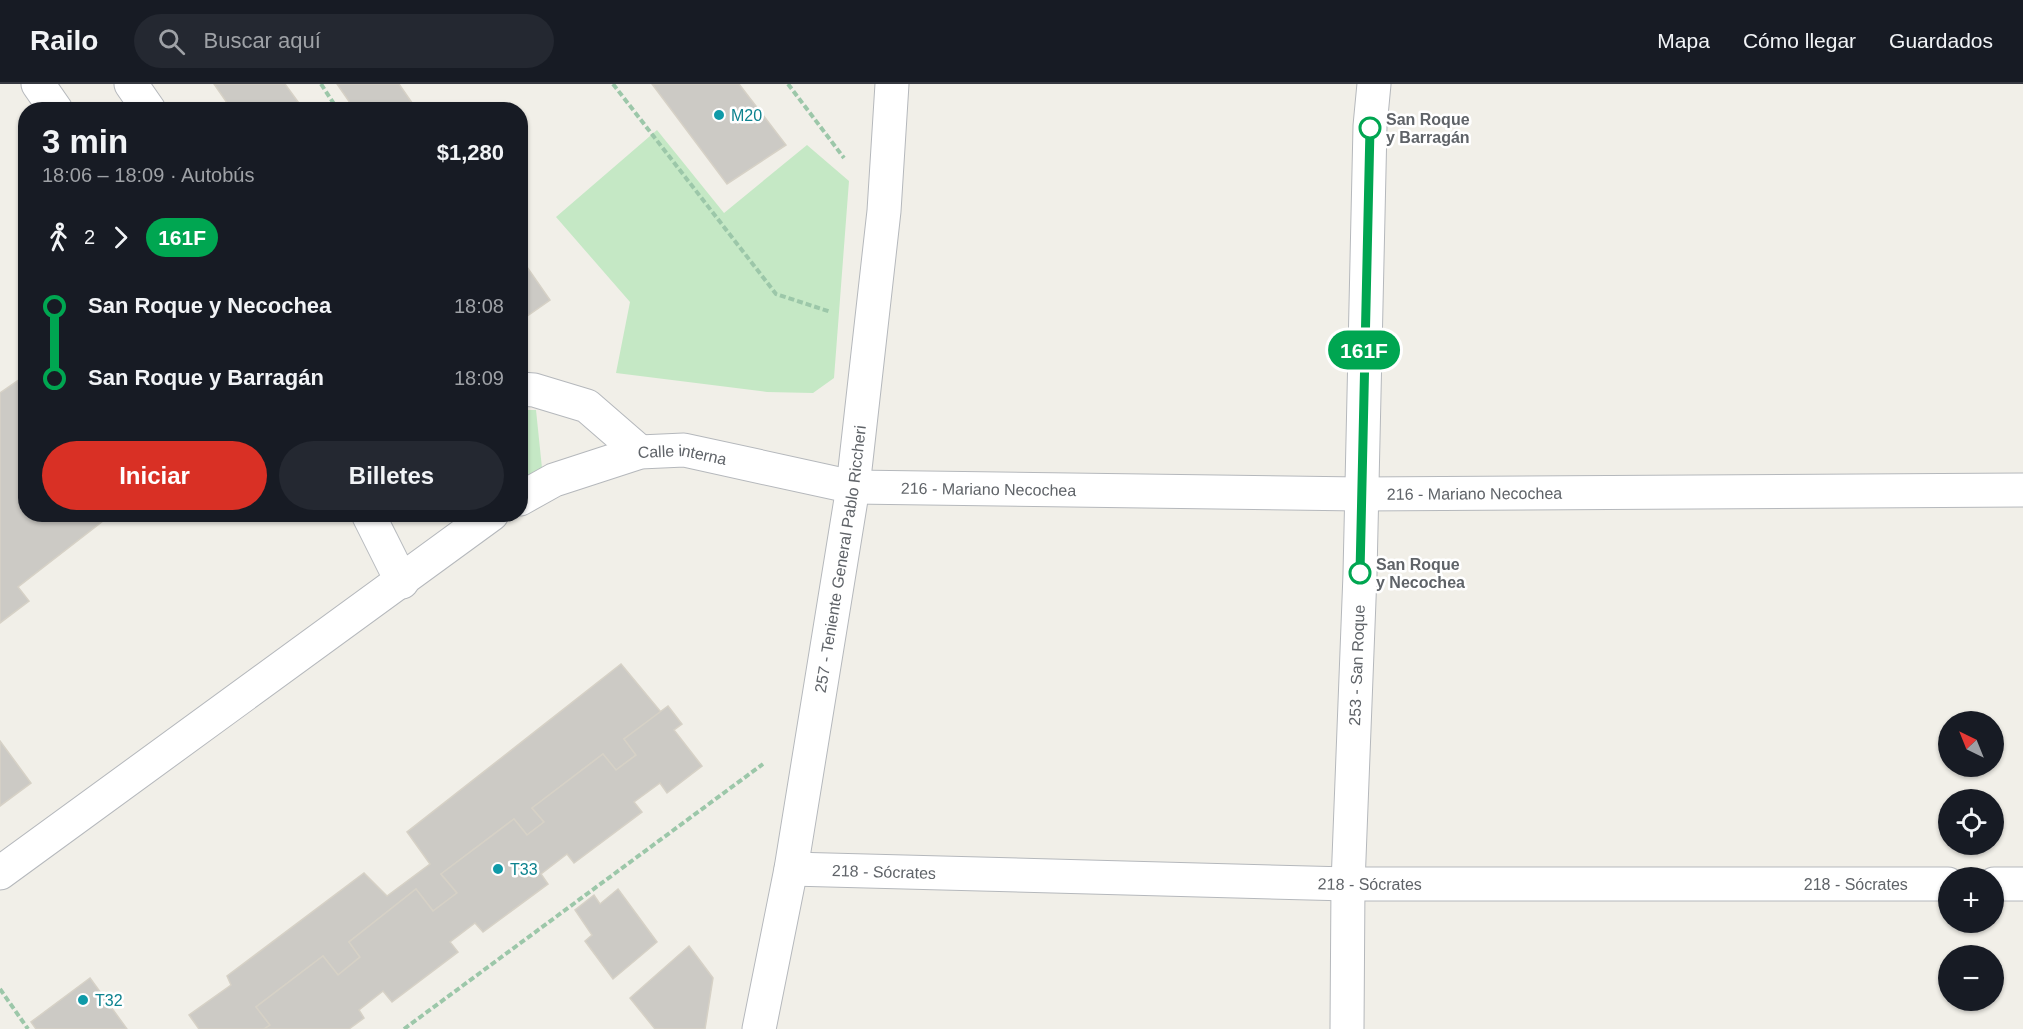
<!DOCTYPE html>
<html lang="es">
<meta charset="utf-8">
<style>
body{margin:0;font-family:Arial,sans-serif;background:#242831;color:#f1f3f6;height:100vh;display:flex;flex-direction:column;font-size:22px;white-space:nowrap}
*{box-sizing:border-box;margin:0}
p{font-size:20px;color:#9ea1a6}
.icon{flex:none;width:33px;height:33px;fill:none;stroke:currentColor;stroke-width:2;stroke-linecap:round;stroke-linejoin:round}
.map{position:relative;flex:1;overflow:hidden}
.side{position:absolute;left:18px;top:18px;width:510px;height:420px;display:flex;flex-direction:column;background:#171b24;border-radius:24px;box-shadow:0 2px 4px #0004}
.side>*{flex:none}
.badge{padding:0 12px;border-radius:20px;font-size:21px;line-height:39px}
.needle{width:39px;rotate:317deg}
.tools{position:absolute;left:1938px;top:627px;display:grid;gap:12px}
.tools a{display:grid;place-items:center;width:66px;height:66px;border-radius:50%;background:#171b24;box-shadow:0 2px 4px #0004;font-size:30px}
.map>.badge{position:absolute;translate:-50% -50%;box-shadow:0 0 0 3px #fff}
.legs{display:flex;align-items:center;gap:9px;height:66px;padding:0 24px;font-size:20px}
.legs p{margin-inline-start:auto}
.overview{display:flex;align-items:center;justify-content:space-between;height:102px;padding:0 24px}
h1{font-size:33px;font-weight:700;line-height:45px}
.action{display:flex;gap:12px;margin-top:auto;padding:12px 24px}
.action a{flex:1;height:69px;border-radius:36px;background:#d93025;color:#fff;font-size:24px;font-weight:700;line-height:69px;text-align:center}
.action a+a{background:#242831;color:#f1f3f6}
ul{padding:0 24px;list-style:none}
li{display:flex;align-items:center;gap:21px;height:72px;font-size:22px}
li i{display:grid;place-items:center;width:9px;height:100%;margin:0 8px;background:currentColor}
li i::after{content:'';width:15px;height:15px;margin:-8px;border:4px solid;border-radius:50%;background:#171b24}
li p{margin-inline-start:auto}
li:first-child i{background:linear-gradient(#0000 50%,currentColor 0)}
li:last-child i{background:linear-gradient(currentColor 50%,#0000 0)}
header{display:flex;align-items:center;gap:36px;box-sizing:border-box;height:84px;padding:0 30px;background:#171b24;border-bottom:2px solid #363941}
header strong{font-size:28px}
nav{display:flex;gap:33px;margin-inline-start:auto;font-size:21px}
.search{width:420px;height:54px;background:#242831;display:flex;align-items:center;gap:15px;box-sizing:border-box;padding:0 21px;border-radius:33px;color:#9ea1a6;font-size:22px}
.map>svg:first-child{display:block}
</style>
<header>
<strong>Railo</strong>
<div class="search"><svg class="icon" aria-label="search" viewBox="0 0 24 24"><circle cx="10" cy="10" r="6"/><path d="M15 15l6 6"/></svg>Buscar aquí</div>
<nav><a>Mapa</a><a>Cómo llegar</a><a>Guardados</a></nav>
</header>
<div class="map">
<svg width="2023" height="945" viewBox="0 0 2023 945">
<rect width="100%" height="100%" fill="#f1efe8"/>
<g fill="#c5e8c5">
<path d="M657 46 724 129 807 61 849 97 834 294 813 309 767 308 616 289 630 218 556 133Z"/>
<path d="M521 326H536L543 394 521 423Z"/>
</g>
<g fill="#cccac5" stroke="#d6d1c6" stroke-width="1.5">
<path d="M214 0H285L304 26H232Z"/>
<path d="M337 0H399L417 26H355Z"/>
<path d="M652 0H739L786 61 727 100Z"/>
<path d="M520 173 550 216 520 237Z"/>
<path d="M26 291V430H112L18 503 29 517 0 539V309Z"/>
<path d="M621 580 661 628 624 655 636 671 616 686 603 670 532 724 544 738 527 751 514 735 441 790 457 809 433 827 416 805 349 858 360 873 338 891 323 872 256 923 270 941 264 945H199L189 931 231 901 227 892 364 789 387 812 430 780 407 748Z"/>
<path d="M668 622 682 640 674 646 702 682 667 709 660 699 634 718 642 728 574 779 567 770 541 790 548 800 483 848 475 839 450 858 458 868 392 918 383 907 359 926 364 934 349 945H264L270 941 256 923 323 872 338 891 360 873 349 858 416 805 433 827 457 809 441 790 514 735 527 751 544 738 532 724 603 670 616 686 636 671 624 655Z"/>
<path d="M0 657 31 699 0 722Z"/>
<path d="M618 805 657 858 613 895 585 857 592 851 575 826 594 811 600 820Z"/>
<path d="M689 862 713 894 705 945H655L630 914Z"/>
<path d="M90 894 127 945H36L31 938Z"/>
</g>
<g fill="none" stroke-linecap="round" stroke-linejoin="round">
<g stroke="#b5b8bc" stroke-width="35">
<g id="minor">
<path d="M38 0 56 26"/>
<path d="M131 0 149 26"/>
<path d="M520 305 534 306 587 322 640 368"/>
<path id="s1" d="M520 415 554 396 640 368 684 366 853 403 1360 410 2023 406"/>
<path d="M368 430 402 498"/>
<path id="s2" d="M791 785 1348 800H1948"/>
<path d="M0 789 492 430"/>
<path d="M1994 800H2023"/>
<path id="s3" d="M759 945 791 785 853 403 884 127 892 0"/>
<path id="s4" d="M1347 945 1348 800 1360 490 1370 42 1374 0"/>
</g>
</g>
<g stroke="#9cc7a9" stroke-width="4" stroke-dasharray="6 3" stroke-linecap="butt">
<path d="M321 0 338 26"/>
<path d="M613 0 776 210 831 228"/>
<path d="M788 0 844 74"/>
<path d="M0 905 28 945"/>
<path d="M404 945 763 680"/>
</g>
<use href="#minor" stroke="#fff" stroke-width="33"/>
</g>
<g fill="none" stroke-linecap="round" stroke-linejoin="round">
<g stroke="#fff" stroke-width="14">
<path id="line-1" d="M1360 489 1370 44"/>
</g>
<use href="#line-1" stroke="#00a651" stroke-width="9"/>
</g>
<g fill="#0f9aa8" stroke="#fff" stroke-width="2">
<circle cx="719" cy="31" r="6"/>
<circle cx="498" cy="785" r="6"/>
<circle cx="83" cy="916" r="6"/>
</g>
<g fill="#fff" stroke="#00a651" stroke-width="3">
<circle cx="1370" cy="44" r="10"/>
<circle cx="1360" cy="489" r="10"/>
</g>
<g text-anchor="middle" dominant-baseline="central" stroke-width="5" stroke-linejoin="round" paint-order="stroke">
<g font-size="16" fill="#0d838f" stroke="#fff" text-anchor="start">
<text x="731" y="31">M20</text>
<text x="510" y="785">T33</text>
<text x="95" y="916">T32</text>
</g>
<g font-size="16" font-weight="bold" fill="#5f6368" stroke="#fff" text-anchor="start">
<text x="1386" y="35">San Roque<tspan x="1386" dy="18">y Barragán</tspan></text>
<text x="1376" y="480">San Roque<tspan x="1376" dy="18">y Necochea</tspan></text>
</g>
<g font-size="16" fill="#5f6368" stroke="#fff">
<text stroke="none"><textPath href="#s1" startOffset="172">Calle interna</textPath></text>
<text stroke="none"><textPath href="#s1" startOffset="482">216 - Mariano Necochea</textPath></text>
<text stroke="none"><textPath href="#s1" startOffset="968">216 - Mariano Necochea</textPath></text>
<text stroke="none"><textPath href="#s3" startOffset="477">257 - Teniente General Pablo Riccheri</textPath></text>
<text stroke="none"><textPath href="#s4" startOffset="364">253 - San Roque</textPath></text>
<text stroke="none"><textPath href="#s2" startOffset="93">218 - Sócrates</textPath></text>
<text stroke="none"><textPath href="#s2" startOffset="579">218 - Sócrates</textPath></text>
<text stroke="none"><textPath href="#s2" startOffset="1065">218 - Sócrates</textPath></text>
</g>
</g>
</svg>
<div class="tools">
<a><svg class="needle" viewBox="-14 -14 28 28"><path d="M0-13l5 13h-10z" fill="#e53935"/><path d="M0 13l5-13h-10z" fill="#9ea1a6"/></svg></a>
<a><svg class="icon" aria-label="locate" viewBox="0 0 24 24"><circle cx="12" cy="12" r="6"/><path d="M12 2v4M12 18v4M2 12h4M18 12h4"/></svg></a>
<a>+</a>
<a>−</a>
</div>
<b class="badge" style="left:1364px;top:266px;background:#00a651;color:#fff">161F</b>
<section class="side">
<div class="overview"><div><h1>3 min</h1><p>18:06 – 18:09 · Autobús</p></div><b>$1,280</b></div>
<div class="legs"><svg class="icon" aria-label="walk" viewBox="0 0 24 24"><circle cx="13" cy="4" r="2"/><path d="M13 8l-2 6 4 7M11 14l-3 7M7 12l3-4h3l4 4"/></svg>2<svg class="icon" aria-label="forward" viewBox="0 0 24 24"><path d="M9 5l7 7-7 7"/></svg><b class="badge" style="background:#00a651;color:#fff">161F</b></div>
<ul>
<li><i style="color:#00a651"></i><b>San Roque y Necochea</b><p>18:08</p></li>
<li><i style="color:#00a651"></i><b>San Roque y Barragán</b><p>18:09</p></li>
</ul>
<div class="action"><a>Iniciar</a><a>Billetes</a></div>
</section>
</div>
